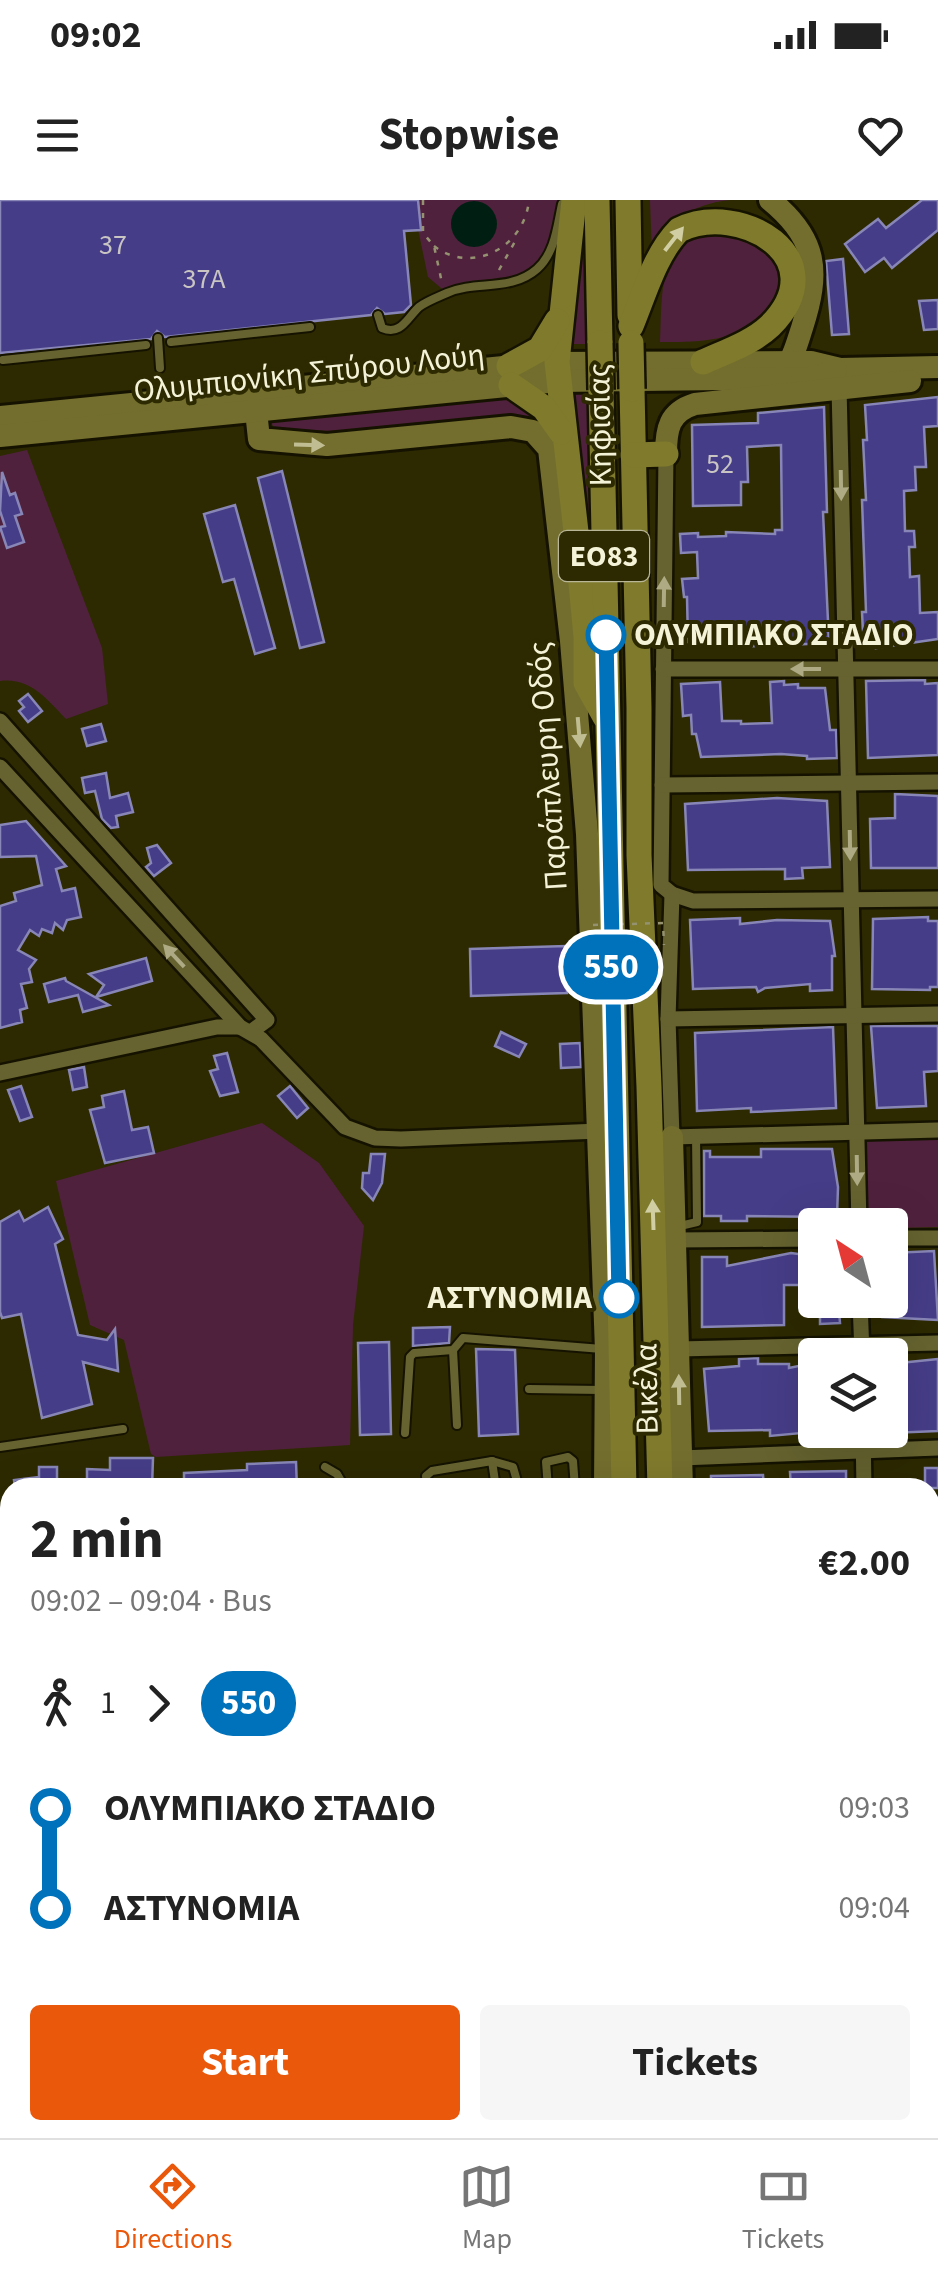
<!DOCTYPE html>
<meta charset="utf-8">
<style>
body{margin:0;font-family:"Source Sans 3",sans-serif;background:#f6f6f6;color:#222;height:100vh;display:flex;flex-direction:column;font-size:38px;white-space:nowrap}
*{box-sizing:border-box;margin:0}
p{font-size:32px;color:#767676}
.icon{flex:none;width:55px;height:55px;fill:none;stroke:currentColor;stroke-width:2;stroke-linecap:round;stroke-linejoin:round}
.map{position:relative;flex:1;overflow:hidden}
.side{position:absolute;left:0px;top:1278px;width:940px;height:662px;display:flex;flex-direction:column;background:#fff;border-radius:30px 30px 0 0;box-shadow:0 10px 40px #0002}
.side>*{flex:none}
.badge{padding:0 20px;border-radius:32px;font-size:35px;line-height:65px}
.needle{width:65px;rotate:324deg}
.controls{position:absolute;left:798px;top:1008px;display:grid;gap:20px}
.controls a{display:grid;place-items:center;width:110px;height:110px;border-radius:10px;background:#fff;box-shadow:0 10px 40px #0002;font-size:50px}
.map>.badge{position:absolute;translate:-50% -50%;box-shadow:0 0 0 5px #fff}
.legs{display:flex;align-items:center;gap:15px;height:110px;padding:0 30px;font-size:32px}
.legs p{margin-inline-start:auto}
.head{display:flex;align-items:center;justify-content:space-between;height:170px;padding:0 30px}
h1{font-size:55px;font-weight:700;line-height:75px}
.button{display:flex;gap:20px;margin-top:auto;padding:20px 30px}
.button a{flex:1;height:115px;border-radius:10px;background:#ea580c;color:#fff;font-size:40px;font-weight:700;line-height:115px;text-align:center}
.button a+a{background:#f6f6f6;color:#222}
ul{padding:0 30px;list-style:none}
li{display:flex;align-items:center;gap:35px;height:100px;font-size:38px}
li i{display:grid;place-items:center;width:15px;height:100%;margin:0 12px;background:currentColor}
li i::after{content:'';width:25px;height:25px;margin:-12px;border:8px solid;border-radius:50%;background:#fff}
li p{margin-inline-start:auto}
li:first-child i{background:linear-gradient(#0000 50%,currentColor 0)}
li:last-child i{background:linear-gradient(currentColor 50%,#0000 0)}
.status{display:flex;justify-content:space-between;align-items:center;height:70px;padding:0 50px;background:#fff;direction:ltr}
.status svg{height:28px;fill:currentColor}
header{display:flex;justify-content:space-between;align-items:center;height:130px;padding:0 30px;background:#fff;font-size:45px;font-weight:700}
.menu{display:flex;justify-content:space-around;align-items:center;height:140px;border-top:2px solid #e0e0e0;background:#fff;font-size:28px;color:#767676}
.menu a{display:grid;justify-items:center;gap:5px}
.menu .selected{color:#ea580c}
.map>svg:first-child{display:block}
</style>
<div class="status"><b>09:02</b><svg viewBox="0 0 49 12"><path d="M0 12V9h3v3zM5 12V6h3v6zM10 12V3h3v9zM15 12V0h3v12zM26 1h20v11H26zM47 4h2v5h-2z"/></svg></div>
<header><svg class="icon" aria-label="menu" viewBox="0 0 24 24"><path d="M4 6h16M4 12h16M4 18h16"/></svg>Stopwise<svg class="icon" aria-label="heart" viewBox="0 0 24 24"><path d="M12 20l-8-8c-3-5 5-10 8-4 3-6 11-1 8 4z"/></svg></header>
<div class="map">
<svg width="938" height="1938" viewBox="0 0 938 1938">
<rect width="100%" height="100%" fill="#2d2a02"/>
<g fill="#50213d">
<path d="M412 0H558C557 14 557 34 552 48 535 88 484 88 447 93L428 77Z"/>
<path d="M577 0H589L591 144H570Z"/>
<path d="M650 0H730C687 5 677 20 652 53Z"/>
<path d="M747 24 782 70C770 138 719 143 660 142 662 112 658 62 684 41 695 32 732 28 747 24Z"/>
<path d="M576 190H592L595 419 571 193Z"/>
<path d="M489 197 521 203 544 225 533 218 517 215 331 231 274 229 271 221 275 218Z"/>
<path d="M27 250 102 448 108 504 66 519C47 499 30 477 0 481V256Z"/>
<path d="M262 923 319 963 364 1026 353 1125 350 1245 156 1257 151 1254 124 1140 90 1125 56 981Z"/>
<path d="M938 934V1027L890 1028V1025H867L863 936Z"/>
</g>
<circle fill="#001f12" cx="474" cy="24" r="23"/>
<g fill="#463d88" stroke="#8886b6" stroke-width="2.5">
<path d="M0 0H418L421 30 404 31 411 105 404 112 385 114 377 108 371 115 165 137 157 131 151 139 0 153Z"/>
<path d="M922 0H938V30L892 68 884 58 865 72 845 44 878 19 886 28Z"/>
<path d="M843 59 849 134 832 135 826 61Z"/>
<path d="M938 100V129L924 130 919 101Z"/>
<path d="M938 197V226L924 227 926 267H915L916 290 904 291 905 331H914L915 347H909L910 377 919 376 920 413 938 412V439L876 448V442L867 443V433H863L862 412H866L862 300H866L863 240H867L865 205Z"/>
<path d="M824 207 827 312H823L829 443 737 447V441L688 442 687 397H684L682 379 698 378 697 352 681 353 680 334 698 333V337L726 336V332L775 334V330H782L781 245 747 247 748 282H741V305L693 306 692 225 758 223V213Z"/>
<path d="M282 271 324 442 300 448 258 278Z"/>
<path d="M2 272 10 295 15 293 22 314 15 316 24 342 7 348 0 327 5 326 0 311Z"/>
<path d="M235 305 275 448 255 454 234 379 223 382 204 314Z"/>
<path d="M925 480V484L938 483V555L868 558 866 481Z"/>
<path d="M784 481V485L798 484V488H825L830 530H836L837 558 807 559V556L781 554 701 557 696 534H692L691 515 683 516 681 484 720 482 722 521H741V524L772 523 770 482Z"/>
<path d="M28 494 42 511 28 522 19 511 24 507 19 501Z"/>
<path d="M101 524 106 541 87 546 82 529Z"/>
<path d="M106 573 110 598 128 593 133 612 116 616 118 627 111 628 102 619 95 591 85 593 82 578Z"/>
<path d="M895 594 938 596V668H871L870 619 895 618Z"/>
<path d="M777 598 827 601 830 667 802 668 803 678 785 679V669L688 670 685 604Z"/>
<path d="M26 621 66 666 56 669 62 691 75 688 81 717 67 720 63 730 55 723 52 733 42 729 39 736 30 730 18 750 36 760 29 769 32 782 21 784 27 808 20 810 22 822 0 828V706L16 701 14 693 42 685 36 656 0 657V625Z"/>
<path d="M157 645 171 663 154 676 146 667 151 663 147 648Z"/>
<path d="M928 717V721H938V787H930V790L872 789 873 719Z"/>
<path d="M740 718V724L777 720 830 721 835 756H832V790L810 791V784L765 788 758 792 756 787 693 789 690 720Z"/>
<path d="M566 746 567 793 471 796 470 749Z"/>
<path d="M146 758 152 781 96 797 104 785 89 774Z"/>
<path d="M65 778 66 781 109 805 83 812 78 795 49 802 44 784Z"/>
<path d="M871 826H938V871L924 872 926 906 877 908Z"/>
<path d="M833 827 836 908 751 912V908L697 911 695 833Z"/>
<path d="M501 832 526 844 519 857 495 846Z"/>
<path d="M580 843 581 867 561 868 560 844Z"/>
<path d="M227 853 238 892 220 896 210 871 218 869 214 856Z"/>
<path d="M84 867 87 887 73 890 69 870Z"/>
<path d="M21 886 32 917 20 921 8 890Z"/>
<path d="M290 886 308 908 297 918 278 896Z"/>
<path d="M124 891 132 930 148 927 154 953 105 963 90 910 104 907 102 896Z"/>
<path d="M761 949H832L838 987 837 1017 747 1016V1021H721V1016H704V951H710V957H761Z"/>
<path d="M371 954H385L382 983 373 1000 362 988 363 973H369Z"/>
<path d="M48 1007 63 1039 55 1044 78 1135 107 1140 115 1129 118 1171 83 1162 92 1204 42 1218 21 1114 2 1118 0 1112V1022L19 1011 24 1021Z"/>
<path d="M934 1051 938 1120 882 1117 881 1104H890V1053Z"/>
<path d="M791 1053 813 1056 810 1085H784V1125L702 1127V1057H727V1066Z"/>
<path d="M820 1100H838L840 1123 820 1124Z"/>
<path d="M450 1127 449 1143 413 1146V1128Z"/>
<path d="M389 1142 391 1234 360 1235 358 1143Z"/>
<path d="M476 1149 515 1150 518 1234 479 1236Z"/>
<path d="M758 1158V1164H789V1168L813 1163V1193H805L813 1232 770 1236V1230L709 1231 704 1169 739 1166V1159Z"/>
<path d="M938 1159V1231L890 1233V1164Z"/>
<path d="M110 1258H153L152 1288H87V1269L110 1270Z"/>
<path d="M296 1262 297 1288H184V1273L247 1270V1264Z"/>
<path d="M39 1267H57V1288H15L14 1280 39 1277Z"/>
<rect x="925" y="1268" width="13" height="20"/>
<path d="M846 1271V1288H791L790 1272Z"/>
<path d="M763 1275 764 1288H711V1276Z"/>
</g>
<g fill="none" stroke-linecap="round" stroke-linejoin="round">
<g stroke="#151300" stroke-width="12">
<g id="lane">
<path d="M378 115 382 128C401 136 407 118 419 107 427 101 438 97 447 93 476 80 511 92 537 69 555 53 557 27 562 4"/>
<path d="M158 138 160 168"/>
<path d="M171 142 310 127"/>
<path d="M3 160 146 145"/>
<path d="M680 1026 697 1022 696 935"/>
<path d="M529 1189 601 1190"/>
<path d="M457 1225 453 1150 463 1138 602 1149"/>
<path d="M405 1233 410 1157 414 1153 453 1150"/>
<path d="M0 1247 123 1229"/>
<path d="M492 1261 496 1288"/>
<path d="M325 1267 337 1274 345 1288"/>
<path d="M170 1284V1288"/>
<path d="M427 1288 426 1276 432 1271 492 1261 513 1267 519 1288"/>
<path d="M548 1288 546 1262 568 1257 573 1261 575 1288"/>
</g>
</g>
<g stroke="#151300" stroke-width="20">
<g id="street">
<path d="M839 187 859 1025"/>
<path d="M666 254 661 685 672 694 693 701 938 699"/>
<path d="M663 469H938"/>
<path d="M0 521 267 820 252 831"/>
<path d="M0 567 240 827 261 839 345 927 375 938 401 939 599 931"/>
<path d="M662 585 938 582"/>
<path d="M672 694 668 819 672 937 938 930"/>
<path d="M668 819 938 814"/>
<path d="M0 873 217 827H240"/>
<path d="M890 1038H938"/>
<path d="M675 1040 815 1039"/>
<path d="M860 1100 862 1155"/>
<path d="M679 1149 938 1143"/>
<path d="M863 1230 864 1288"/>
<path d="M681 1258 938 1248"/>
<path d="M930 1359 938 1358"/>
<path d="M930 1467 938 1466"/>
<path d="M0 1468H10"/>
<path d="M930 1478 938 1486"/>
<path d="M930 1615 938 1623"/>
<path d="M0 1772 10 1784"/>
<path d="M930 1797 938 1796"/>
<path d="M930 1857 938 1854"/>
<path d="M165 1938V1930"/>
<path d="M545 1938V1930"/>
</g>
</g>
<g stroke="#151300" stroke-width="28">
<g id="secondary">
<path d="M770 0C818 39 820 72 802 128 797 143 793 160 782 172"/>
<path d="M254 192 259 239 327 245 511 227 533 231 549 249 571 441 587 634 606 1150 605 1288"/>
<path d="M0 217 544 163 811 162 840 169 938 167"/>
<path d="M0 236 558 181 810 178 836 170"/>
<path d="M666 254C666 229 669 212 695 204L910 181"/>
<path d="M672 937 682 1288"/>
<path d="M930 1575 938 1574"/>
<path d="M739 1930 744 1938"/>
<path d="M838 1930 843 1938"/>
</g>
</g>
<g stroke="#151300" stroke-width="30">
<g id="primary">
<path d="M574 0 557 162 577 341 586 437V483L605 517"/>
<path d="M597 0 600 143"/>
<path d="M628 0 630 115"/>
<path d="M631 126C644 95 655 54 679 30 740 0 838 58 770 126 752 143 725 152 703 162"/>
<path d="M509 166 540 149 557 121"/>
<path d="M511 185 544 208 561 232"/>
<path d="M632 189 639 508V655L649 887 660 1288"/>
<path d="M601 190 624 1288"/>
<path d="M633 255 666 254"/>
<path d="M771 1930 776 1938"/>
<path d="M795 1930 800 1938"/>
</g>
</g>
<g stroke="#949270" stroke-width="2.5" stroke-dasharray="5 8" stroke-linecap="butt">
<path d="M423 0V33L434 46 442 83"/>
<path d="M434 46C473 76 525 46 529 0"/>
<path d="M499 70 517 38"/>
</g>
<use href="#lane" stroke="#666330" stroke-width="8"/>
<use href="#street" stroke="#666330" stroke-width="15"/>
<use href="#secondary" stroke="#736e2e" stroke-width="22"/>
<use href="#primary" stroke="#7f7a2c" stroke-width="25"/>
<g stroke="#151300" stroke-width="30" stroke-linecap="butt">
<g id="primary-bridge">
<path d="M600 143 601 190"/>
<path d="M631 143 632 189"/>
</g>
</g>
<path stroke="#949270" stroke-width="2.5" stroke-dasharray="5 8" stroke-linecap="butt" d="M593 725 663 723 664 745"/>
<use href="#primary-bridge" stroke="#7f7a2c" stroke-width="25"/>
</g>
<defs><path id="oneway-solid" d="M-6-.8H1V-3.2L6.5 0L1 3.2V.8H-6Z" transform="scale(2.5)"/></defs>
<g fill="#d1cea4">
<use href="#oneway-solid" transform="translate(674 39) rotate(-52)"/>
<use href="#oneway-solid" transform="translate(653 1015) rotate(-92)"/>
</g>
<g fill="#c0bd93">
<use href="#oneway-solid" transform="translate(309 245) rotate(2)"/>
<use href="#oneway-solid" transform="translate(579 532) rotate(85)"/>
<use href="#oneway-solid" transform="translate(679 1190) rotate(-91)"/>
</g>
<g fill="#adaa84">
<use href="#oneway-solid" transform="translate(841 285) rotate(89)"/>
<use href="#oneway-solid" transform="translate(664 392) rotate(-89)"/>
<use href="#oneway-solid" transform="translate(806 469) rotate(180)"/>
<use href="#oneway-solid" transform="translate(850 645) rotate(89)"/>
<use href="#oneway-solid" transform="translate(174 756) rotate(-133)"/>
<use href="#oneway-solid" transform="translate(857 970) rotate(89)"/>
</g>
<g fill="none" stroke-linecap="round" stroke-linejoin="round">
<g stroke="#fff" stroke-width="22">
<path id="line-1" d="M606 435 619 1098"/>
</g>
<use href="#line-1" stroke="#0072bc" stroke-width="15"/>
</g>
<g fill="#fff" stroke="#0072bc" stroke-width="5">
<circle cx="606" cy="435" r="18"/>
<circle cx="619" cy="1098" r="18"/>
</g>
<g text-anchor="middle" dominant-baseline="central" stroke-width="8" stroke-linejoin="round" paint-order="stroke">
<g font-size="28" fill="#c8c5c3">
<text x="113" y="45">37</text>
<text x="204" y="79">37A</text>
<text x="720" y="264">52</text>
</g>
<rect fill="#2d2a02" stroke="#b8b697" stroke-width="2.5" x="559" y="331" width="90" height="50" rx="8"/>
<g font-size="30" font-weight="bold" fill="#f4f2d7">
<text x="604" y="356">ΕΟ83</text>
</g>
<g font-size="32" fill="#f4f2d7" stroke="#2d2a02">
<text transform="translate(309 173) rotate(-6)">Ολυμπιονίκη Σπύρου Λούη</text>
<text transform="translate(600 225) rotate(-91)">Κηφισίας</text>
<text transform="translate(548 566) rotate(-94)">Παράπλευρη Οδός</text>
<text transform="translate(647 1189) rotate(-91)">Βικέλα</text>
</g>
<g font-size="32" font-weight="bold" fill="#f4f2d7" stroke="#2d2a02" text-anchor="start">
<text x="634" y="435">ΟΛΥΜΠΙΑΚΟ ΣΤΑΔΙΟ</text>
<text x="592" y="1098" text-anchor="end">ΑΣΤΥΝΟΜΙΑ</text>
</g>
</g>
</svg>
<div class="controls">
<a><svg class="needle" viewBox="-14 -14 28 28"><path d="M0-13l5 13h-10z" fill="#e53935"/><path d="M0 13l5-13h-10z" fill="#767676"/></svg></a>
<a><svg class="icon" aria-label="layers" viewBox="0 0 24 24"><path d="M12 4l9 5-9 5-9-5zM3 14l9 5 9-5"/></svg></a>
</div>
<b class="badge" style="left:611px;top:767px;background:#0072bc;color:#fff">550</b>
<section class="side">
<div class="head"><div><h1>2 min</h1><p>09:02 – 09:04 · Bus</p></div><b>€2.00</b></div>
<div class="legs"><svg class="icon" aria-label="walk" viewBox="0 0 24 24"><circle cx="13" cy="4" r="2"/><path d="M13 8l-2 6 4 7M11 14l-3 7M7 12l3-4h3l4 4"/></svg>1<svg class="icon" aria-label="forward" viewBox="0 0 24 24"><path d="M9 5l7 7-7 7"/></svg><b class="badge" style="background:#0072bc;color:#fff">550</b></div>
<ul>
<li><i style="color:#0072bc"></i><b>ΟΛΥΜΠΙΑΚΟ ΣΤΑΔΙΟ</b><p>09:03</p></li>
<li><i style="color:#0072bc"></i><b>ΑΣΤΥΝΟΜΙΑ</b><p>09:04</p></li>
</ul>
<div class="button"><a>Start</a><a>Tickets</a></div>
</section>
</div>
<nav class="menu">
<a class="selected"><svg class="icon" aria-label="directions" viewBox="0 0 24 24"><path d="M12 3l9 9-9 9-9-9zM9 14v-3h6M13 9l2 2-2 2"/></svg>Directions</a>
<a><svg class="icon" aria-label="map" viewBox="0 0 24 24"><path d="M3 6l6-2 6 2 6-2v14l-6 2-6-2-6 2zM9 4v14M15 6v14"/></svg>Map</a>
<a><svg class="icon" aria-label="tickets" viewBox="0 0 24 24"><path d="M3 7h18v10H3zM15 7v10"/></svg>Tickets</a>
</nav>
